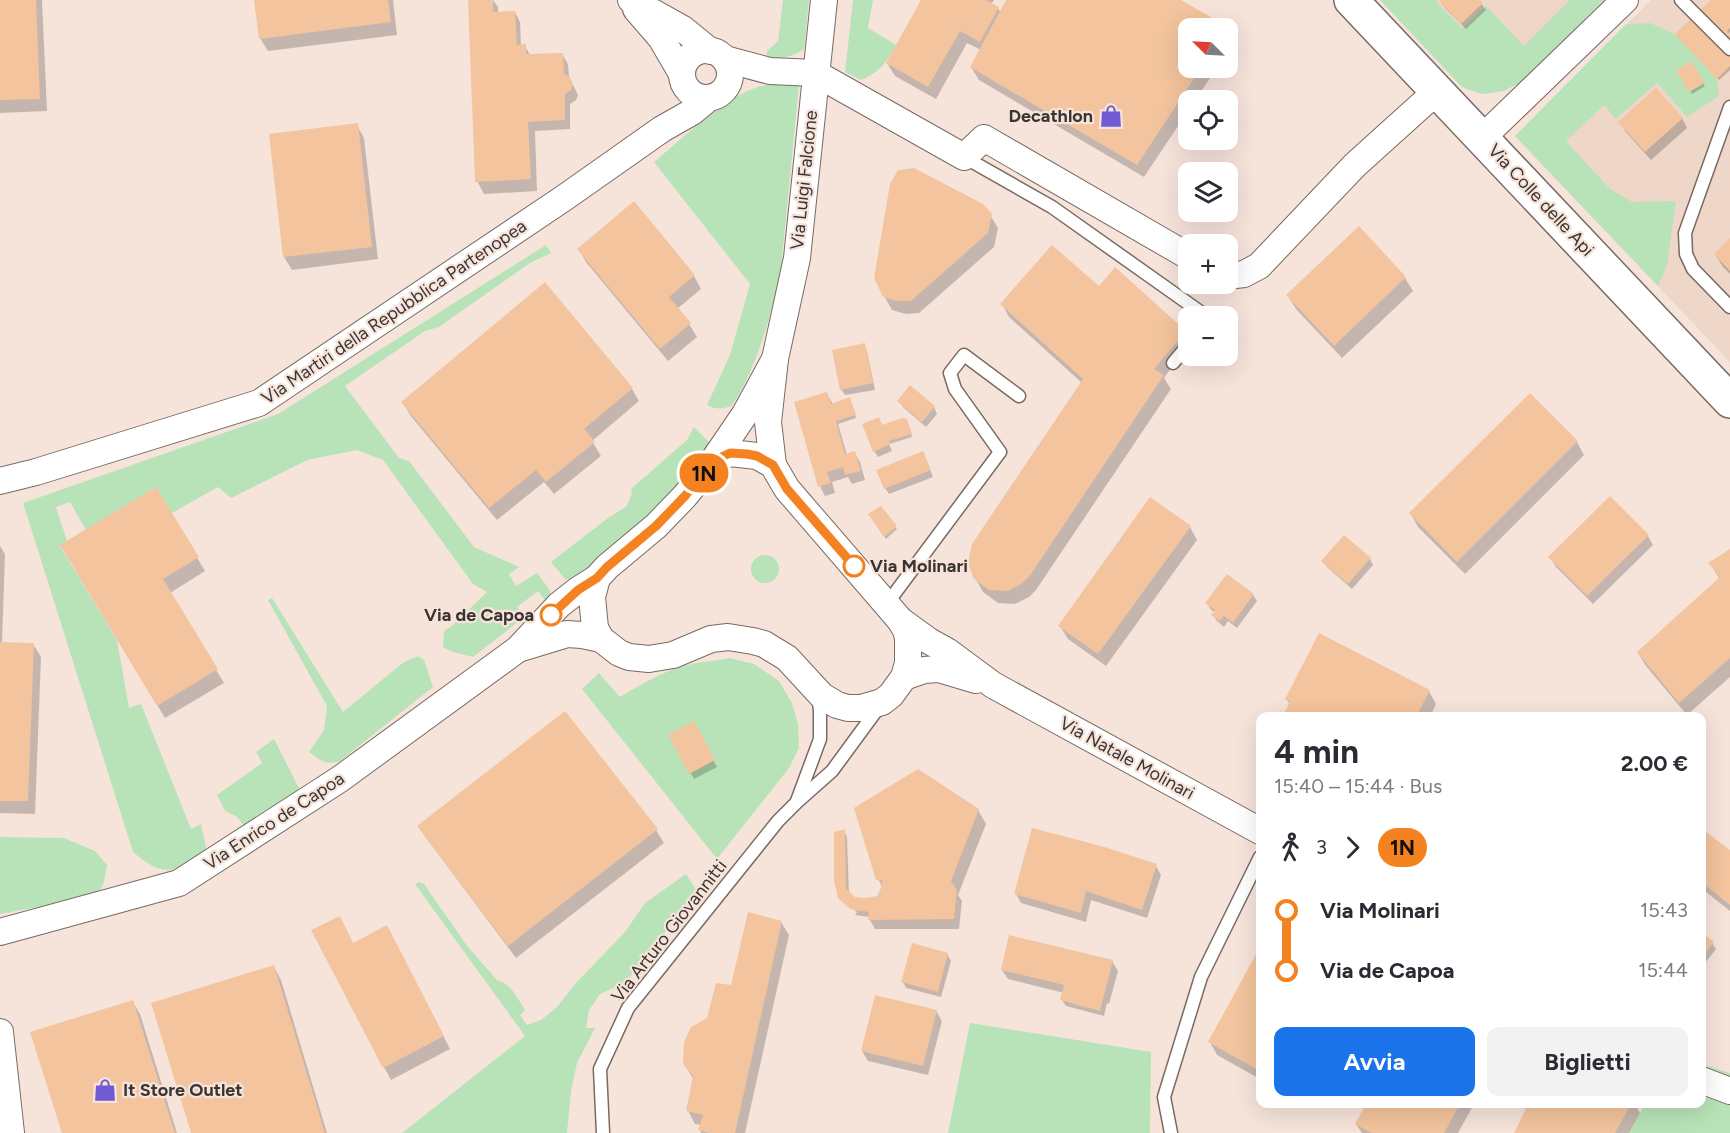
<!DOCTYPE html>
<html lang="it">
<meta charset="utf-8">
<style>
body{margin:0;font-family:Figtree,sans-serif;background:#f2f2f3;color:#2b2b33;height:100vh;display:flex;flex-direction:column;font-size:22px;white-space:nowrap}
*{box-sizing:border-box;margin:0}
p{font-size:20px;color:#7c7c81}
.icon{flex:none;width:33px;height:33px;fill:none;stroke:currentColor;stroke-width:2;stroke-linecap:round;stroke-linejoin:round}
.map{position:relative;flex:1;overflow:hidden}
.sheet{position:absolute;left:1256px;top:712px;width:450px;height:396px;display:flex;flex-direction:column;background:#fff;border-radius:12px;box-shadow:0 6px 24px #0002}
.sheet>*{flex:none}
.badge{padding:0 12px;border-radius:20px;font-size:21px;line-height:39px}
.needle{width:39px;rotate:294deg}
.fabs{position:absolute;left:1178px;top:18px;display:grid;gap:12px}
.fabs a{display:grid;place-items:center;width:60px;height:60px;border-radius:12px;background:#fff;box-shadow:0 6px 24px #0002;font-size:30px}
.map>.badge{position:absolute;translate:-50% -50%;box-shadow:0 0 0 3px #fff}
.legs{display:flex;align-items:center;gap:9px;height:66px;padding:0 18px;font-size:20px}
.legs p{margin-inline-start:auto}
.summary{display:flex;align-items:center;justify-content:space-between;height:102px;padding:0 18px}
h1{font-size:33px;font-weight:700;line-height:45px}
.action{display:flex;gap:12px;margin-top:auto;padding:12px 18px}
.action a{flex:1;height:69px;border-radius:12px;background:#1a73e8;color:#fff;font-size:24px;font-weight:700;line-height:69px;text-align:center}
.action a+a{background:#f2f2f3;color:#2b2b33}
ul{padding:0 18px;list-style:none}
li{display:flex;align-items:center;gap:21px;height:60px;font-size:22px}
li i{display:grid;place-items:center;width:9px;height:100%;margin:0 8px;background:currentColor}
li i::after{content:'';width:15px;height:15px;margin:-8px;border:4px solid;border-radius:50%;background:#fff}
li p{margin-inline-start:auto}
li:first-child i{background:linear-gradient(#0000 50%,currentColor 0)}
li:last-child i{background:linear-gradient(currentColor 50%,#0000 0)}
.map>svg:first-child{display:block}
</style>
<div class="map">
<svg width="1730" height="1133" viewBox="0 0 1730 1133">
<rect width="100%" height="100%" fill="#f6e4db"/>
<g fill="#eed6c9">
<path d="M1380 0H1605L1504 91 1482 94 1462 87Z"/>
<path d="M1651 0H1730V362L1515 136Z"/>
</g>
<g fill="#b8e3b8">
<path d="M783 0H809L804 49C792 57 780 59 766 59L767 51 778 41Z"/>
<path d="M853 0H873L868 28 896 45C887 62 880 72 861 80L845 72Z"/>
<path d="M1380 0H1437L1436 2 1462 28 1486 6 1524 46 1570 0H1605L1525 80 1504 91 1482 94 1462 87Z"/>
<path d="M1650 23 1675 34 1717 79 1719 96 1687 117 1657 83 1616 119 1604 105 1566 141 1609 188 1632 202 1676 201 1667 265 1658 286 1515 136 1626 24Z"/>
<path d="M786 83 799 85 781 268C771 317 758 364 732 406 722 409 716 410 707 405L730 355 750 284 654 162C682 139 724 97 758 87 767 84 777 83 786 83Z"/>
<path d="M546 245 551 253 530 263 439 327 425 331 345 386 399 458 409 461 474 547 519 567 509 574 516 586 537 573 549 589 551 595 545 600 538 591 517 607 523 618 473 657 453 652 443 647 444 631 453 625 487 592 473 584 383 460 357 450 307 460 231 498 218 487 172 513 156 487 86 530 70 502 56 507 67 541 60 546 117 640 129 708 141 704 191 829 201 824 207 852C176 872 164 879 133 852L23 503 278 414Z"/>
<path d="M694 427 712 445 660 508 575 580 565 579 551 562 608 518 626 507 632 494 631 489 687 440Z"/>
<circle cx="765" cy="569" r="14"/>
<path d="M272 598 343 712 404 662 418 656 424 660 433 687 340 761C325 765 321 761 309 752L324 730 327 706 268 600Z"/>
<path d="M730 658 754 664 779 681 792 703 798 724 799 748 789 768 717 859 582 689 599 673 620 697C640 685 660 673 683 666 698 662 714 661 730 658Z"/>
<path d="M274 739 301 792 245 827 237 817 225 811 217 795 262 763 256 752Z"/>
<path d="M0 837 64 838 95 851 107 865 104 882 97 896 0 914Z"/>
<path d="M686 874 697 891 626 982 600 994 589 1010 586 1028H595L577 1063 571 1091 567 1133H402L525 1036 415 884 419 882 424 884 468 947 497 980C511 983 517 998 525 1010L520 1015 527 1025 541 1020 556 1008 576 983 625 932 645 903Z"/>
<path d="M970 1023 1151 1052 1150 1133H948Z"/>
<path d="M1701 1064 1730 1073V1133H1629L1645 1104H1701Z"/>
</g>
<g fill="#0003">
<path d="M0 0H42L47 111 0 113Z"/>
<path d="M256 0H393L397 35 268 51 260 38Z"/>
<path d="M470 0H493L498 7V13L515 12 520 22 521 46H525L530 55 562 54 568 64 569 77 578 95 576 100 570 104V129L535 131 537 191 484 194 477 181Z"/>
<path d="M923 0H994L991 4 998 8 1001 13 1008 0H1178L1227 28H1188V68H1217L1195 100H1188V111L1144 177 979 80 971 67 981 50 967 43 936 99 895 76 887 63Z"/>
<path d="M1443 0H1478L1486 10 1466 29 1445 8 1441 2Z"/>
<path d="M1713 0H1730V32L1728 34 1730 37V70L1719 80 1678 37Z"/>
<path d="M1227 29 1234 41 1227 52Z"/>
<path d="M1691 63 1705 86 1692 94 1678 72Z"/>
<path d="M1682 118 1687 128 1651 160 1625 131 1620 122Z"/>
<path d="M357 125 364 138 378 259 292 270 284 257Z"/>
<path d="M990 215 998 228 994 247 919 313 906 314 892 310 884 296Z"/>
<path d="M1730 240V274L1723 267 1715 254Z"/>
<path d="M579 249 694 276 701 289 677 309 689 324 697 337 668 361 586 262Z"/>
<path d="M1405 278 1413 291 1342 358 1296 309 1288 296Z"/>
<path d="M1103 293 1185 331 1188 336V344L1164 378 1171 389 1036 590 1029 597 1015 604 998 603 983 592 975 578 1082 383 1009 317 1002 304Z"/>
<path d="M864 345 867 351 875 390 845 395 841 389Z"/>
<path d="M632 389 639 401 592 441 601 456 554 494 544 482 497 520 410 415 403 402Z"/>
<path d="M827 394 833 404 851 401 856 418 838 424 847 455 854 452 860 462 865 480 852 484 848 477 832 482 835 493 825 496 820 486Z"/>
<path d="M899 401 934 407 937 414 926 427 903 407Z"/>
<path d="M908 423 912 437 889 444 892 451 878 457 874 451 882 427Z"/>
<path d="M1577 442 1584 455 1465 574 1418 527 1411 514Z"/>
<path d="M926 459 933 477 889 494 885 488Z"/>
<path d="M156 489 205 571 170 593 224 683 165 718 62 546Z"/>
<path d="M870 514 895 527 897 529 886 539Z"/>
<path d="M1190 527 1197 540 1106 666 1068 639 1060 626Z"/>
<path d="M1648 536 1653 545 1593 604 1556 567 1550 557Z"/>
<path d="M0 546 5 554 2 643 33 644 41 657 35 814 0 813Z"/>
<path d="M1730 551V677L1687 715 1646 666 1638 653 1720 579 1710 564Z"/>
<path d="M1370 559 1373 565 1352 589 1327 567 1323 561Z"/>
<path d="M1253 595 1257 601 1237 628 1228 621 1224 627 1217 621 1213 615 1215 612 1211 610 1207 603Z"/>
<path d="M1429 691 1436 704 1430 717H1279L1285 715 1290 704 1286 699Z"/>
<path d="M693 723 717 767 694 779 670 736Z"/>
<path d="M978 810 986 824 958 895 962 901 959 929H875L870 920V917L855 915 857 912 840 898 844 831 847 837 849 894 854 899 878 897 883 888 878 879Z"/>
<path d="M419 827 656 830 664 843 516 958 427 839Z"/>
<path d="M1701 830 1730 852V911L1701 888Z"/>
<path d="M1156 866 1161 875 1147 918 1091 900 1086 922 1021 903 1016 894Z"/>
<path d="M781 922 789 935 745 1133H701L700 1130 701 1125 695 1124 688 1111 694 1080 684 1064 709 1019Z"/>
<path d="M1701 934 1712 943 1716 949 1701 968Z"/>
<path d="M394 940 450 1049 391 1080 384 1067 353 945Z"/>
<path d="M1260 950V1079L1217 1055 1210 1042Z"/>
<path d="M947 954 951 961 941 997 906 988 903 982Z"/>
<path d="M1112 961 1118 971 1109 1004 1107 1003 1104 1016 1066 1006 1062 1000 1064 993 1008 979 1002 970Z"/>
<path d="M274 967 281 980 327 1133H192Z"/>
<path d="M132 1001 140 1014 177 1133H63Z"/>
<path d="M936 1011 942 1021 928 1075 868 1061 862 1051Z"/>
<path d="M1367 1104H1474L1458 1133H1362L1356 1124Z"/>
<path d="M1530 1104H1571L1581 1110 1585 1104H1635L1640 1113 1629 1133H1516Z"/>
</g>
<g fill="#f3c49d">
<path d="M0 0H36L40 99 0 100Z"/>
<path d="M254 0H388L391 22 259 39Z"/>
<path d="M468 0H493V12L515 11 517 45 526 44V54L563 53 564 74 570 77 573 84 571 90 565 94V120L528 122 531 179 475 182Z"/>
<path d="M921 0H986L999 7 980 42 960 31 928 87 886 63Z"/>
<path d="M1006 0H1181L1228 27 1227 28H1188V68H1201L1137 165 970 67Z"/>
<path d="M1441 0H1480L1483 3 1461 24 1439 1Z"/>
<path d="M1711 0H1730V28L1727 31 1730 35V66L1717 79 1675 34Z"/>
<path d="M1691 61 1705 83 1689 92 1676 71Z"/>
<path d="M1656 88 1683 118 1645 152 1618 122Z"/>
<path d="M358 123 372 247 283 257 269 134Z"/>
<path d="M914 168 983 204 992 214 988 233 911 301H897L883 297 874 278 890 184 898 170Z"/>
<path d="M634 201 695 275 669 297 691 323 660 349 577 249Z"/>
<path d="M1359 226 1406 277 1334 346 1286 295Z"/>
<path d="M1730 238V271L1714 254Z"/>
<path d="M1052 245 1099 286 1115 267 1186 331 1154 369 1164 375 1029 577 1021 584 1008 591 989 590 974 579 968 563 972 544 1083 379 1000 304Z"/>
<path d="M545 282 633 388 584 429 595 442 546 482 536 470 489 508 401 402Z"/>
<path d="M865 343 873 383 840 390 832 350Z"/>
<path d="M910 385 935 406 922 422 897 401Z"/>
<path d="M827 392 831 404 850 397 856 415 836 421 845 454 855 451 861 471 845 475 843 467 827 472 831 483 818 487 794 402Z"/>
<path d="M1530 393 1578 441 1457 562 1409 513Z"/>
<path d="M879 417 882 425 902 418 907 419 912 434 889 441 890 444 873 452 862 424Z"/>
<path d="M923 451 931 470 884 489 876 470Z"/>
<path d="M156 487 199 557 163 579 218 669 157 706 60 545Z"/>
<path d="M1610 496 1649 535 1587 596 1548 557Z"/>
<path d="M1150 497 1191 526 1098 654 1058 626Z"/>
<path d="M881 506 897 526 884 537 868 514Z"/>
<path d="M1344 535 1371 558 1348 584 1321 561Z"/>
<path d="M1730 549V658L1679 703 1637 652 1720 577 1708 563Z"/>
<path d="M1227 574 1254 594 1233 623 1224 616 1220 621 1211 615 1215 610 1205 603Z"/>
<path d="M1319 633 1430 690 1416 717H1277L1280 711 1284 713 1290 702 1285 699Z"/>
<path d="M0 642 34 643 28 801H0Z"/>
<path d="M565 711 658 829 508 946 417 826Z"/>
<path d="M694 721 715 760 689 774 668 735Z"/>
<path d="M918 769 979 809 951 881 957 890 954 919 868 920 869 912 850 909 838 898 834 881V832L845 829 846 889 855 897 866 898 877 896 881 888 882 880H876L854 808Z"/>
<path d="M1032 828 1101 846 1157 864 1142 910 1086 891 1081 913 1014 894Z"/>
<path d="M1701 828 1730 850V905L1701 882Z"/>
<path d="M748 912 782 921 735 1133H709L698 1130 703 1115 686 1111 693 1076 683 1064 684 1042 691 1027 707 1018 716 983 731 985Z"/>
<path d="M340 916 353 943 387 925 444 1036 383 1068 311 930Z"/>
<path d="M1701 932 1714 942 1701 958Z"/>
<path d="M1009 935 1113 960 1100 1011 1060 1000 1064 985 1001 970Z"/>
<path d="M912 943 948 953 938 992 901 982Z"/>
<path d="M1260 947V1071L1208 1042Z"/>
<path d="M274 965 325 1133H191L151 1003Z"/>
<path d="M875 995 937 1010 923 1066 861 1051Z"/>
<path d="M133 1000 175 1133H62L30 1032Z"/>
<path d="M1366 1104H1460L1444 1133H1372L1355 1124Z"/>
<path d="M1528 1104H1574L1581 1108 1583 1104H1631L1615 1133H1514Z"/>
</g>
<g fill="none" stroke-linecap="round" stroke-linejoin="round">
<g stroke="#796a62" stroke-width="15">
<g id="service">
<path d="M1681 0 1730 49"/>
<path d="M1730 107 1685 233 1686 254 1693 269 1730 307"/>
<path d="M964 157 1052 207 1206 316"/>
<path d="M1173 363 1188 345"/>
<path d="M886 605 1000 452 955 389 950 373 964 355 1019 396"/>
<path d="M797 801 820 739V711L818 693"/>
<path d="M603 1133 600 1069 628 1008 778 821 797 802 832 771 879 707"/>
<path d="M1171 1133 1164 1097 1201 977 1260 857"/>
</g>
</g>
<g stroke="#796a62" stroke-width="28">
<g id="minor">
<path d="M631 0 683 29 710 51"/>
<path d="M636 9 661 38 682 74"/>
<circle cx="706" cy="74" r="24"/>
<path d="M725 59 770 71 815 73 964 157 984 138 1188 256"/>
<path d="M1482 138 1625 0"/>
<path d="M1227 276 1244 274 1259 266 1355 165 1437 91"/>
<path d="M713 461 730 453 757 456 773 465 787 489 900 620 906 630 908 638V663L904 677 891 695 882 702 861 708H848L837 705 822 696 787 658 764 644 753 641 728 637 711 639 673 655 649 659 629 657 619 653 601 639 595 628 592 597 597 578 607 567 656 526 685 496 713 461 745 414 775 359"/>
<path d="M773 465 768 422 775 359 797 258 824 0"/>
<path d="M0 481 36 472 259 403 564 198 662 129 692 112 709 98"/>
<path d="M900 620 929 641 947 651 993 685 1260 831"/>
<path d="M521 648 567 634 582 635 601 639"/>
<path d="M904 677 924 670 939 669 976 680"/>
<path d="M0 932 179 883 340 779 518 649 559 605 578 590 597 578"/>
<path d="M0 1032 11 1133"/>
<path d="M1701 1080 1730 1091"/>
</g>
</g>
<g stroke="#796a62" stroke-width="36">
<path id="primary" d="M1351 0 1730 401"/>
</g>
<use href="#service" stroke="#fff" stroke-width="12"/>
<use href="#minor" stroke="#fff" stroke-width="26"/>
<use href="#primary" stroke="#fff" stroke-width="33"/>
</g>
<g fill="none" stroke-linecap="round" stroke-linejoin="round">
<g stroke="#fff" stroke-width="14">
<path id="line-1" d="M551 615 578 590 597 578 607 567 656 526 685 496 713 461 730 453 747 454 757 456 773 465 787 489 854 566"/>
</g>
<use href="#line-1" stroke="#f58220" stroke-width="9"/>
</g>
<defs>
<g id="shop-bare" transform="scale(1.8)"><path d="M-5-2.5h2.3a2.7 3.5 0 0 1 5.4 0H5L5.5 6h-11ZM-1.5-2.5h3a1.5 2.3 0 0 0-3 0Z" fill="#715bd5" stroke="#f6e4db" stroke-width="2.5" paint-order="stroke"/></g>
</defs>
<g fill-rule="evenodd">
<use href="#shop-bare" x="1111" y="116"/>
<use href="#shop-bare" x="105" y="1090"/>
</g>
<g fill="#fff" stroke="#f58220" stroke-width="3">
<circle cx="854" cy="566" r="10"/>
<circle cx="551" cy="615" r="10"/>
</g>
<g text-anchor="middle" dominant-baseline="central" stroke-width="4.5" stroke-linejoin="round" paint-order="stroke">
<g font-size="18" font-weight="bold" fill="#3b3431" stroke="#f6e4db" text-anchor="end">
<text x="1093" y="116">Decathlon</text>
<text x="123" y="1090" text-anchor="start">It Store Outlet</text>
</g>
<g font-size="18" fill="#3b3431" stroke="#f6e4db">
<text transform="translate(804 180) rotate(-84)">Via Luigi Falcione</text>
<text transform="translate(1541 200) rotate(47)">Via Colle delle Api</text>
<text transform="translate(394 312) rotate(-34)">Via Martiri della Repubblica Partenopea</text>
<text transform="translate(1127 758) rotate(29)">Via Natale Molinari</text>
<text transform="translate(274 821) rotate(-33)">Via Enrico de Capoa</text>
<text transform="translate(669 931) rotate(-52)">Via Arturo Giovannitti</text>
</g>
<g font-size="18" font-weight="bold" fill="#3b3431" stroke="#f6e4db" text-anchor="start">
<text x="870" y="566">Via Molinari</text>
<text x="534" y="615" text-anchor="end">Via de Capoa</text>
</g>
</g>
</svg>
<div class="fabs">
<a><svg class="needle" viewBox="-14 -14 28 28"><path d="M0-13l5 13h-10z" fill="#e53935"/><path d="M0 13l5-13h-10z" fill="#7c7c81"/></svg></a>
<a><svg class="icon" aria-label="locate" viewBox="0 0 24 24"><circle cx="12" cy="12" r="6"/><path d="M12 2v4M12 18v4M2 12h4M18 12h4"/></svg></a>
<a><svg class="icon" aria-label="layers" viewBox="0 0 24 24"><path d="M12 4l9 5-9 5-9-5zM3 14l9 5 9-5"/></svg></a>
<a>+</a>
<a>−</a>
</div>
<b class="badge" style="left:704px;top:473px;background:#f58220;color:#111">1N</b>
<section class="sheet">
<div class="summary"><div><h1>4 min</h1><p>15:40 – 15:44 · Bus</p></div><b>2.00 €</b></div>
<div class="legs"><svg class="icon" aria-label="walk" viewBox="0 0 24 24"><circle cx="13" cy="4" r="2"/><path d="M13 8l-2 6 4 7M11 14l-3 7M7 12l3-4h3l4 4"/></svg>3<svg class="icon" aria-label="forward" viewBox="0 0 24 24"><path d="M9 5l7 7-7 7"/></svg><b class="badge" style="background:#f58220;color:#111">1N</b></div>
<ul>
<li><i style="color:#f58220"></i><b>Via Molinari</b><p>15:43</p></li>
<li><i style="color:#f58220"></i><b>Via de Capoa</b><p>15:44</p></li>
</ul>
<div class="action"><a>Avvia</a><a>Biglietti</a></div>
</section>
</div>
